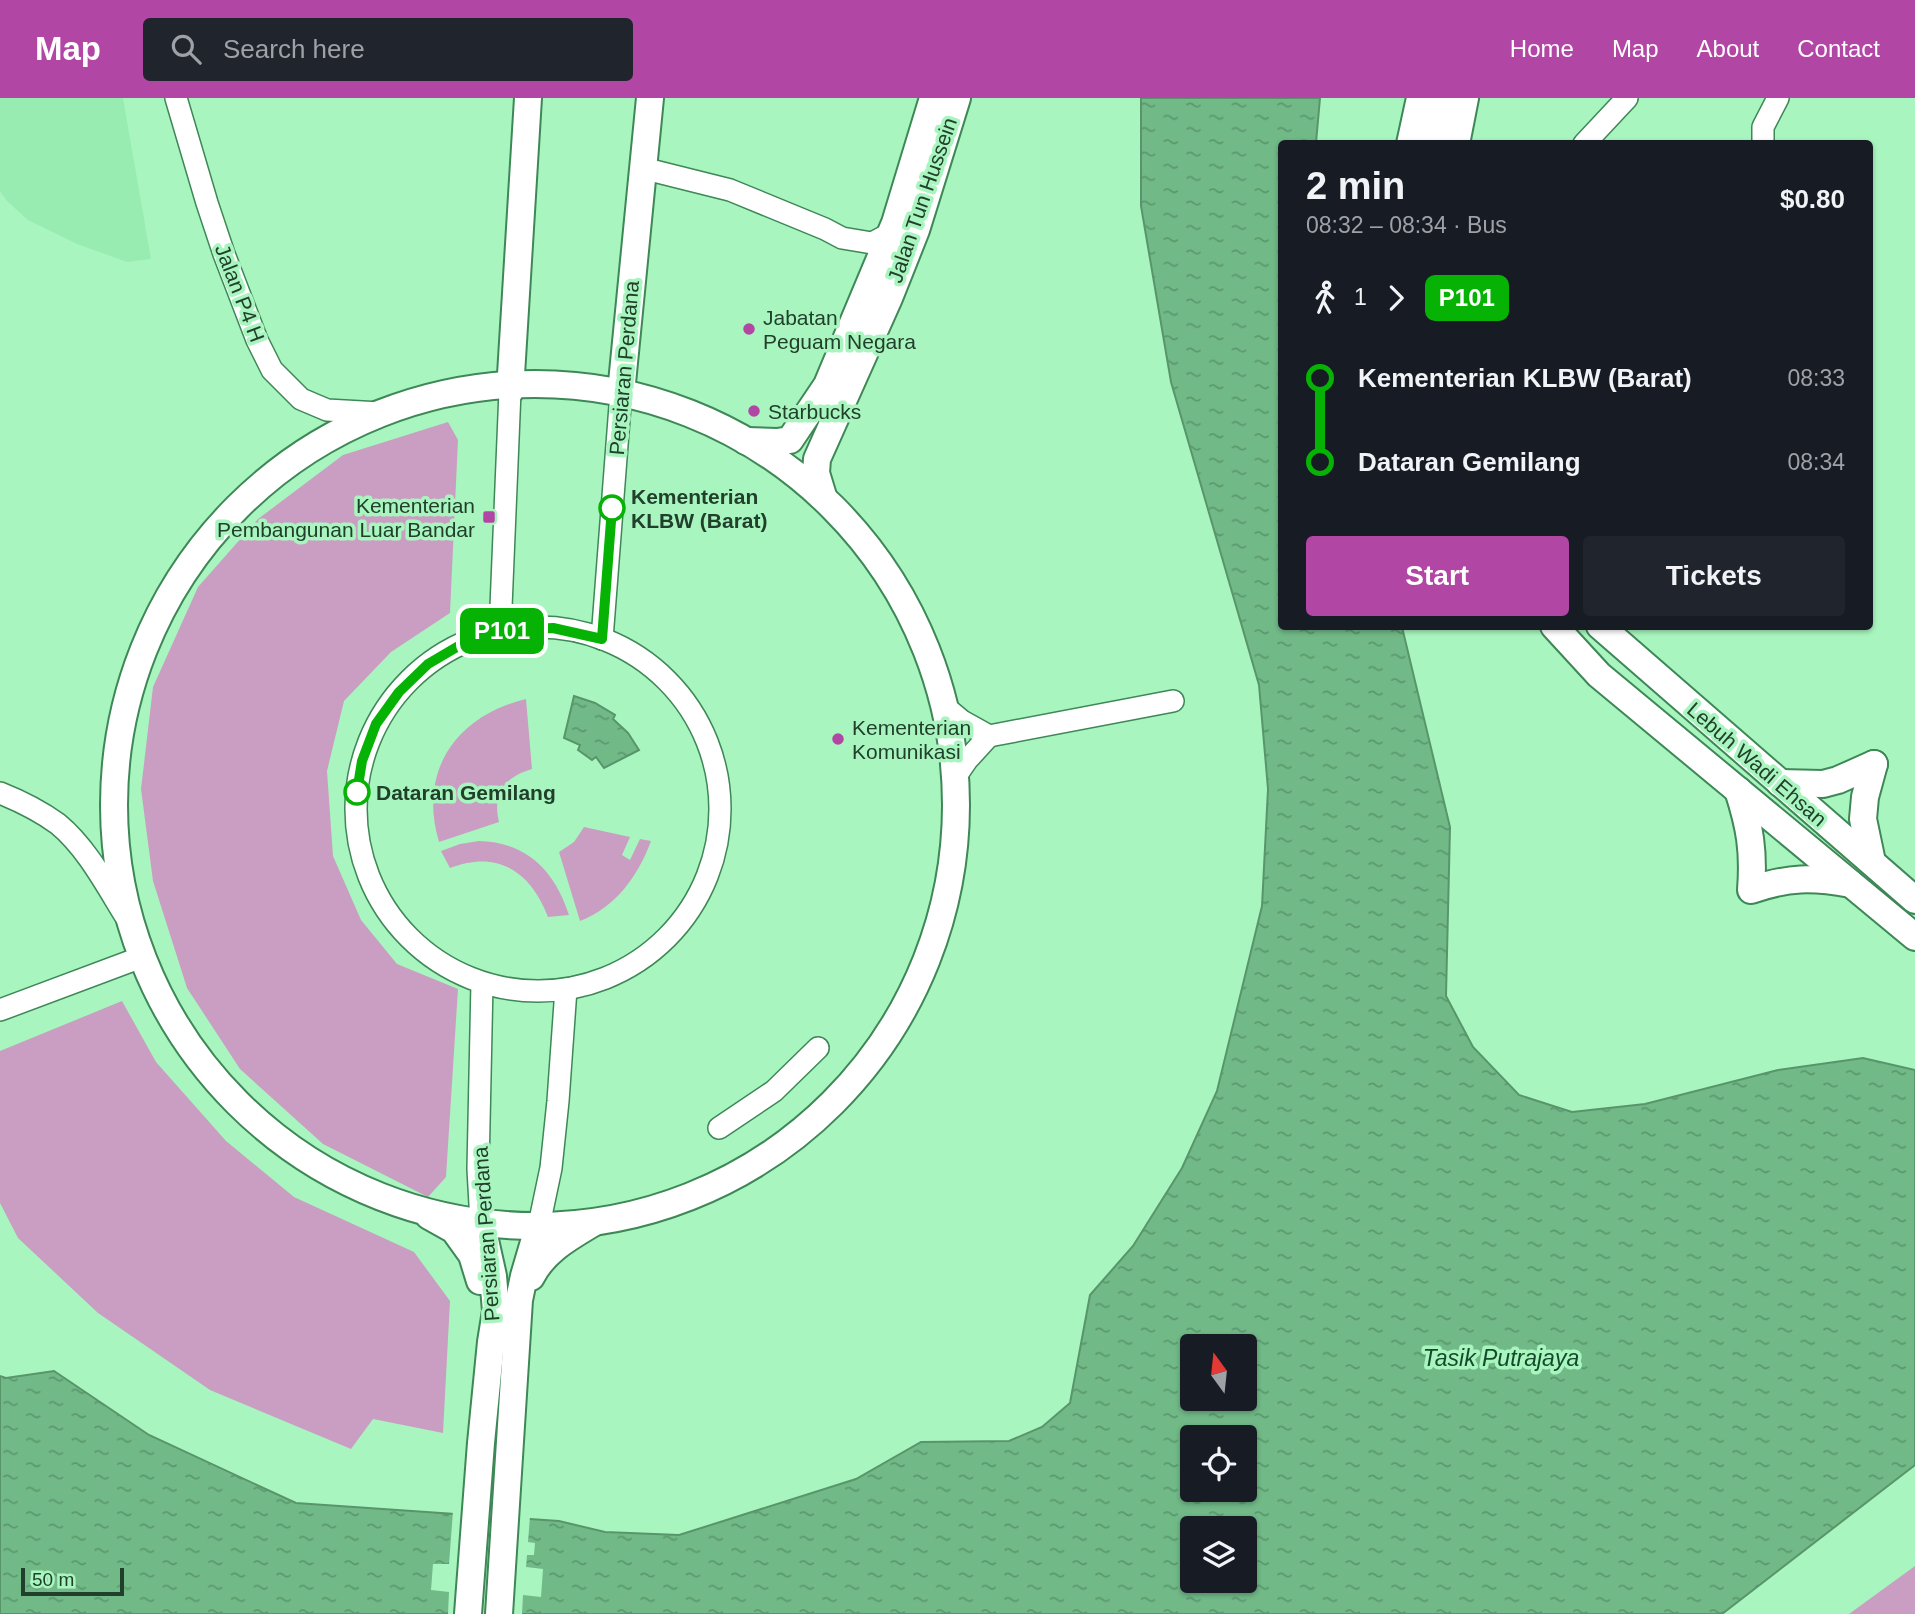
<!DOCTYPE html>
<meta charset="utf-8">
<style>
body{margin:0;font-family:Helvetica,sans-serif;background:#20242c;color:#f1f3f6;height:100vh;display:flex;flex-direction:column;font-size:26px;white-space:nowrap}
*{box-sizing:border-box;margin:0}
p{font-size:23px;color:#9ea1a6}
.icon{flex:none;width:38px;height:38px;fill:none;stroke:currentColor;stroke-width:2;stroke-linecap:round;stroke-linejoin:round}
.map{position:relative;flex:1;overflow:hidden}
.panel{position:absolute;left:1278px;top:42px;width:595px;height:490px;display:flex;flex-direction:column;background:#171b24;border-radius:7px;box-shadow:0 2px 5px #0004}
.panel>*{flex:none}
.badge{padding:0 14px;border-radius:10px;font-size:24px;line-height:46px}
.needle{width:46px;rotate:345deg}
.controls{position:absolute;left:1180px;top:1236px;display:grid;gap:14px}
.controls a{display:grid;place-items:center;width:77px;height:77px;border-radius:7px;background:#171b24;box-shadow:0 2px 5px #0004;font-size:35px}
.scale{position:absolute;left:21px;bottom:18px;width:103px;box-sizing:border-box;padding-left:7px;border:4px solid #21402b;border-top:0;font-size:19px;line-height:24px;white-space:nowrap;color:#21402b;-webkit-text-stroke:5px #a9f5bf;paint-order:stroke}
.map>.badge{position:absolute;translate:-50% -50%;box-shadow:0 0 0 4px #fff}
.legs{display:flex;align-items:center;gap:10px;height:77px;padding:0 28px;font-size:23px}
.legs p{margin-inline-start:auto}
.head{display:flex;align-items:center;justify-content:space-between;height:119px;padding:0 28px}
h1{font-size:38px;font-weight:800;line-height:52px}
.primary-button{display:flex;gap:14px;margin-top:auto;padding:14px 28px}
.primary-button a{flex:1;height:80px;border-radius:7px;background:#b246a5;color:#fff;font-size:28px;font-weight:800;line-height:80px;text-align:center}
.primary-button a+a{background:#20242c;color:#f1f3f6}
ul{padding:0 28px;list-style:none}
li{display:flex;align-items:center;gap:24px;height:84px;font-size:26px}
li i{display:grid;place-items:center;width:10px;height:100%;margin:0 9px;background:currentColor}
li i::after{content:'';width:18px;height:18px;margin:-9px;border:5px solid;border-radius:50%;background:#171b24}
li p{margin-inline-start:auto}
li:first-child i{background:linear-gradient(#0000 50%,currentColor 0)}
li:last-child i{background:linear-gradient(currentColor 50%,#0000 0)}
header{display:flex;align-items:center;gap:42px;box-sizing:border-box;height:98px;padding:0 35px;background:#b246a5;color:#fff}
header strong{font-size:33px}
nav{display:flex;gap:38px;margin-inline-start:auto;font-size:24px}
.search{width:490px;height:63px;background:#20242c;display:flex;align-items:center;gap:18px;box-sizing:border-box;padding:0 24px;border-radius:7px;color:#9ea1a6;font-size:26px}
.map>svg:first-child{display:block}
</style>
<header>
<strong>Map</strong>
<div class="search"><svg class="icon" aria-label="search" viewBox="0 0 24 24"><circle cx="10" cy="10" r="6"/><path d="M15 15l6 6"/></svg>Search here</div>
<nav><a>Home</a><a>Map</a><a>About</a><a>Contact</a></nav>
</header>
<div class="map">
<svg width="1915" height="1516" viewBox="0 0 1915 1516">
<defs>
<pattern id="water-ripples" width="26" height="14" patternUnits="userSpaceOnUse" patternTransform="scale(1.75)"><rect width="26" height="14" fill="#71b987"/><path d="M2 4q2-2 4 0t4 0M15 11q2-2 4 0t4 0" fill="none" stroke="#5c986f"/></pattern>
</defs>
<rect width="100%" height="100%" fill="#a9f5bf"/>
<path fill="#99ecb1" d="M0 0H123L151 161 127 164 77 146 28 122 6 102 0 93Z"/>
<g fill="#ca9ec2">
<path d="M448 324 458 342 450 515 391 554 344 603 327 673 333 758 361 822 397 866 458 891 446 1079 428 1099 323 1046 240 971 187 890 153 783 141 691 153 589 198 489 258 421 343 357Z"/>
<path d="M526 601 532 671C505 679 492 695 499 724L439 744C418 674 455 618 526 601Z"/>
<path d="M584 729 630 739 622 757 630 762 640 741 651 743C638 778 616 809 580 823L559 754 574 744Z"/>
<path d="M479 743C527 744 555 773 569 817L548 819C531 775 499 751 450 770L441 753 460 746Z"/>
<path d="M122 903 156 964 226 1043 294 1099 414 1154 450 1203 443 1335 373 1321 351 1351 210 1292 98 1215 18 1140 0 1105V953Z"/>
<path d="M1915 1468V1516H1849Z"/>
</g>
<g fill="url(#water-ripples)" stroke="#59956b" stroke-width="2" fill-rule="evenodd">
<path d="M1141 0H1320L1316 45 1281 46V528L1402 529 1450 729 1446 898 1473 949 1519 997 1572 1014 1645 1006 1778 972 1863 960 1915 972V1367L1722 1516H0V1278L6 1280 54 1273 149 1337 296 1405 559 1423 605 1434 679 1437 856 1381 921 1344 1009 1343 1042 1329 1070 1305 1090 1197 1133 1148 1182 1070 1217 993 1262 808 1268 691 1259 587 1171 284 1141 108ZM1192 1248H1244V1300H1192ZM1192 1339H1244V1391H1192ZM1192 1430H1244V1482H1192Z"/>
<path d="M574 598 595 605 615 617 613 621 628 635 639 652 604 670 596 659 592 662 578 652 580 647 564 640Z"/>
</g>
<path fill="#a9f5bf" d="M453 1413 530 1418 528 1444 535 1445 534 1457H527L526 1469 543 1471 541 1499 523 1497 522 1516H448L449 1494 431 1492 433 1466H449Z"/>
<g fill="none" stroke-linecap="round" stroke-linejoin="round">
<g stroke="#3e8757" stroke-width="24">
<g id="minor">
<path d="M176 0 207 105 224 156 257 242 272 272 301 301 327 312 380 315"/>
<path d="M1584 46 1627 0"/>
<path d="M1763 46V29L1778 0"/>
<path d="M642 70 730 92 825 131 842 140 872 145 891 135"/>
<circle cx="538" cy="711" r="182"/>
<path d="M500 533 510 293"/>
<path d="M602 541 621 295"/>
<path d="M944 608 962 623 989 638 1173 603"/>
<path d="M956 678 967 662 989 638"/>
<path d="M0 695C20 703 40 713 58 726 87 750 106 787 126 819"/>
<path d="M0 912 139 860"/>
<path d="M719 1030 774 993 818 950"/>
<path d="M481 1124 478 1071 482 885"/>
<path d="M539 1127 551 1070 558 1003 566 891"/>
</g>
</g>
<g stroke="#3e8757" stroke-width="30">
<g id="major">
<path d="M1410 46 1420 0"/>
<path d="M1431 46 1441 0"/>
<path d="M1456 46 1465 0"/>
<circle cx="535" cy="707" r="421"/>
<path d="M510 293 528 0"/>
<path d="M621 295 650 0"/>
<path d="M746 343 777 344 790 342 827 287 895 125 933 0"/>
<path d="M823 398 816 375 817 361 889 200 916 132 957 0"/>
<path d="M1554 528 1599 577 1915 839"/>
<path d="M1600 528 1915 802"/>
<path d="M1780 685 1823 686 1838 682 1874 666"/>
<path d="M1738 692C1750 729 1754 753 1751 792 1789 779 1812 779 1851 786"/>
<path d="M1872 764 1863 721 1865 699 1874 666"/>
<path d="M429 1118 454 1132 472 1157 480 1183"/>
<path d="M531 1179C544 1153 568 1140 593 1125"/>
<path d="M468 1516 481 1345 491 1244 496 1213 493 1178 481 1124"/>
<path d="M499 1516 519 1202 524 1178 539 1127"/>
</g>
</g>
<use href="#minor" stroke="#fff" stroke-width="21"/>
<use href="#major" stroke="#fff" stroke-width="26"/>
</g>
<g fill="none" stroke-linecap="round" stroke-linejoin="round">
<g stroke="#fff" stroke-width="16">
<path id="line-1" d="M357 694 362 663 376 626 399 594 428 566 462 546 500 533 553 530 602 541 612 410"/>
</g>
<use href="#line-1" stroke="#06b304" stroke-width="10"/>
</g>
<g fill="#b246a5" stroke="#a9f5bf" stroke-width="2.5">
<circle cx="749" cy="231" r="7"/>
<circle cx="754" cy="313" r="7"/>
<rect x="482" y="412" width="14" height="14" rx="3.5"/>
<circle cx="838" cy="641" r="7"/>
</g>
<g fill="#fff" stroke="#06b304" stroke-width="3.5">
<circle cx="612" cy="410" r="12"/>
<circle cx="357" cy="694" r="12"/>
</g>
<g text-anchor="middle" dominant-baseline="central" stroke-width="7" stroke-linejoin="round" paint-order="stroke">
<g font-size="21" fill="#21402b" stroke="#a9f5bf">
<text transform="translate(922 102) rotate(-71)">Jalan Tun Hussein</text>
<text transform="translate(240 195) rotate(69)">Jalan P4 H</text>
<text transform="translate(624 270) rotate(-85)">Persiaran Perdana</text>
<text transform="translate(1757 666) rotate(41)">Lebuh Wadi Ehsan</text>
<text transform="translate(486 1136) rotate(-94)">Persiaran Perdana</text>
</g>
<g font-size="21" fill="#21402b" stroke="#a9f5bf" text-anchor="start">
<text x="763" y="219">Jabatan<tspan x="763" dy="24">Peguam Negara</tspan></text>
<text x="768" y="313">Starbucks</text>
<text x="475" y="407" text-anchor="end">Kementerian<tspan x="475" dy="24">Pembangunan Luar Bandar</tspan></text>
<text x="852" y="629">Kementerian<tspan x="852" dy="24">Komunikasi</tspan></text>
</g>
<g font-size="21" font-weight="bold" fill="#21402b" stroke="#a9f5bf" text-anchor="start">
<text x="631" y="398">Kementerian<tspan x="631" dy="24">KLBW (Barat)</tspan></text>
<text x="376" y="694">Dataran Gemilang</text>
</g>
<g font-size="23" font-style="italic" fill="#144a29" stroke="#a9f5bf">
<text x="1501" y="1260">Tasik Putrajaya</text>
</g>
</g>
</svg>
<div class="controls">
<a><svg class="needle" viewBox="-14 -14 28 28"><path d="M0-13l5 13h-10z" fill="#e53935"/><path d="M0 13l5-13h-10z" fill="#9ea1a6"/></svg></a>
<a><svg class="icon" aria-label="locate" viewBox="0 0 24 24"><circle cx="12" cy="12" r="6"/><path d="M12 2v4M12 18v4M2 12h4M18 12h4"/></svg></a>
<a><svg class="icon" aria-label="layers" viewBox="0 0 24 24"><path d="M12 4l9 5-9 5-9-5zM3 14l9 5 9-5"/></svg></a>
</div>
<div class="scale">50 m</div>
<b class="badge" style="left:502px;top:533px;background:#06b304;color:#fff">P101</b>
<section class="panel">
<div class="head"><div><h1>2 min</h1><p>08:32 – 08:34 · Bus</p></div><b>$0.80</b></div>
<div class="legs"><svg class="icon" aria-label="walk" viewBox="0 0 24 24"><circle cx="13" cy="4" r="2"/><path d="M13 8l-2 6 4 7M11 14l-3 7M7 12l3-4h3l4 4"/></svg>1<svg class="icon" aria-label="forward" viewBox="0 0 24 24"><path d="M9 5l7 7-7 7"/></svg><b class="badge" style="background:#06b304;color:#fff">P101</b></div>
<ul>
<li><i style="color:#06b304"></i><b>Kementerian KLBW (Barat)</b><p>08:33</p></li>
<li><i style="color:#06b304"></i><b>Dataran Gemilang</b><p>08:34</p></li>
</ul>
<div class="primary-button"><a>Start</a><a>Tickets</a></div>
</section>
</div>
